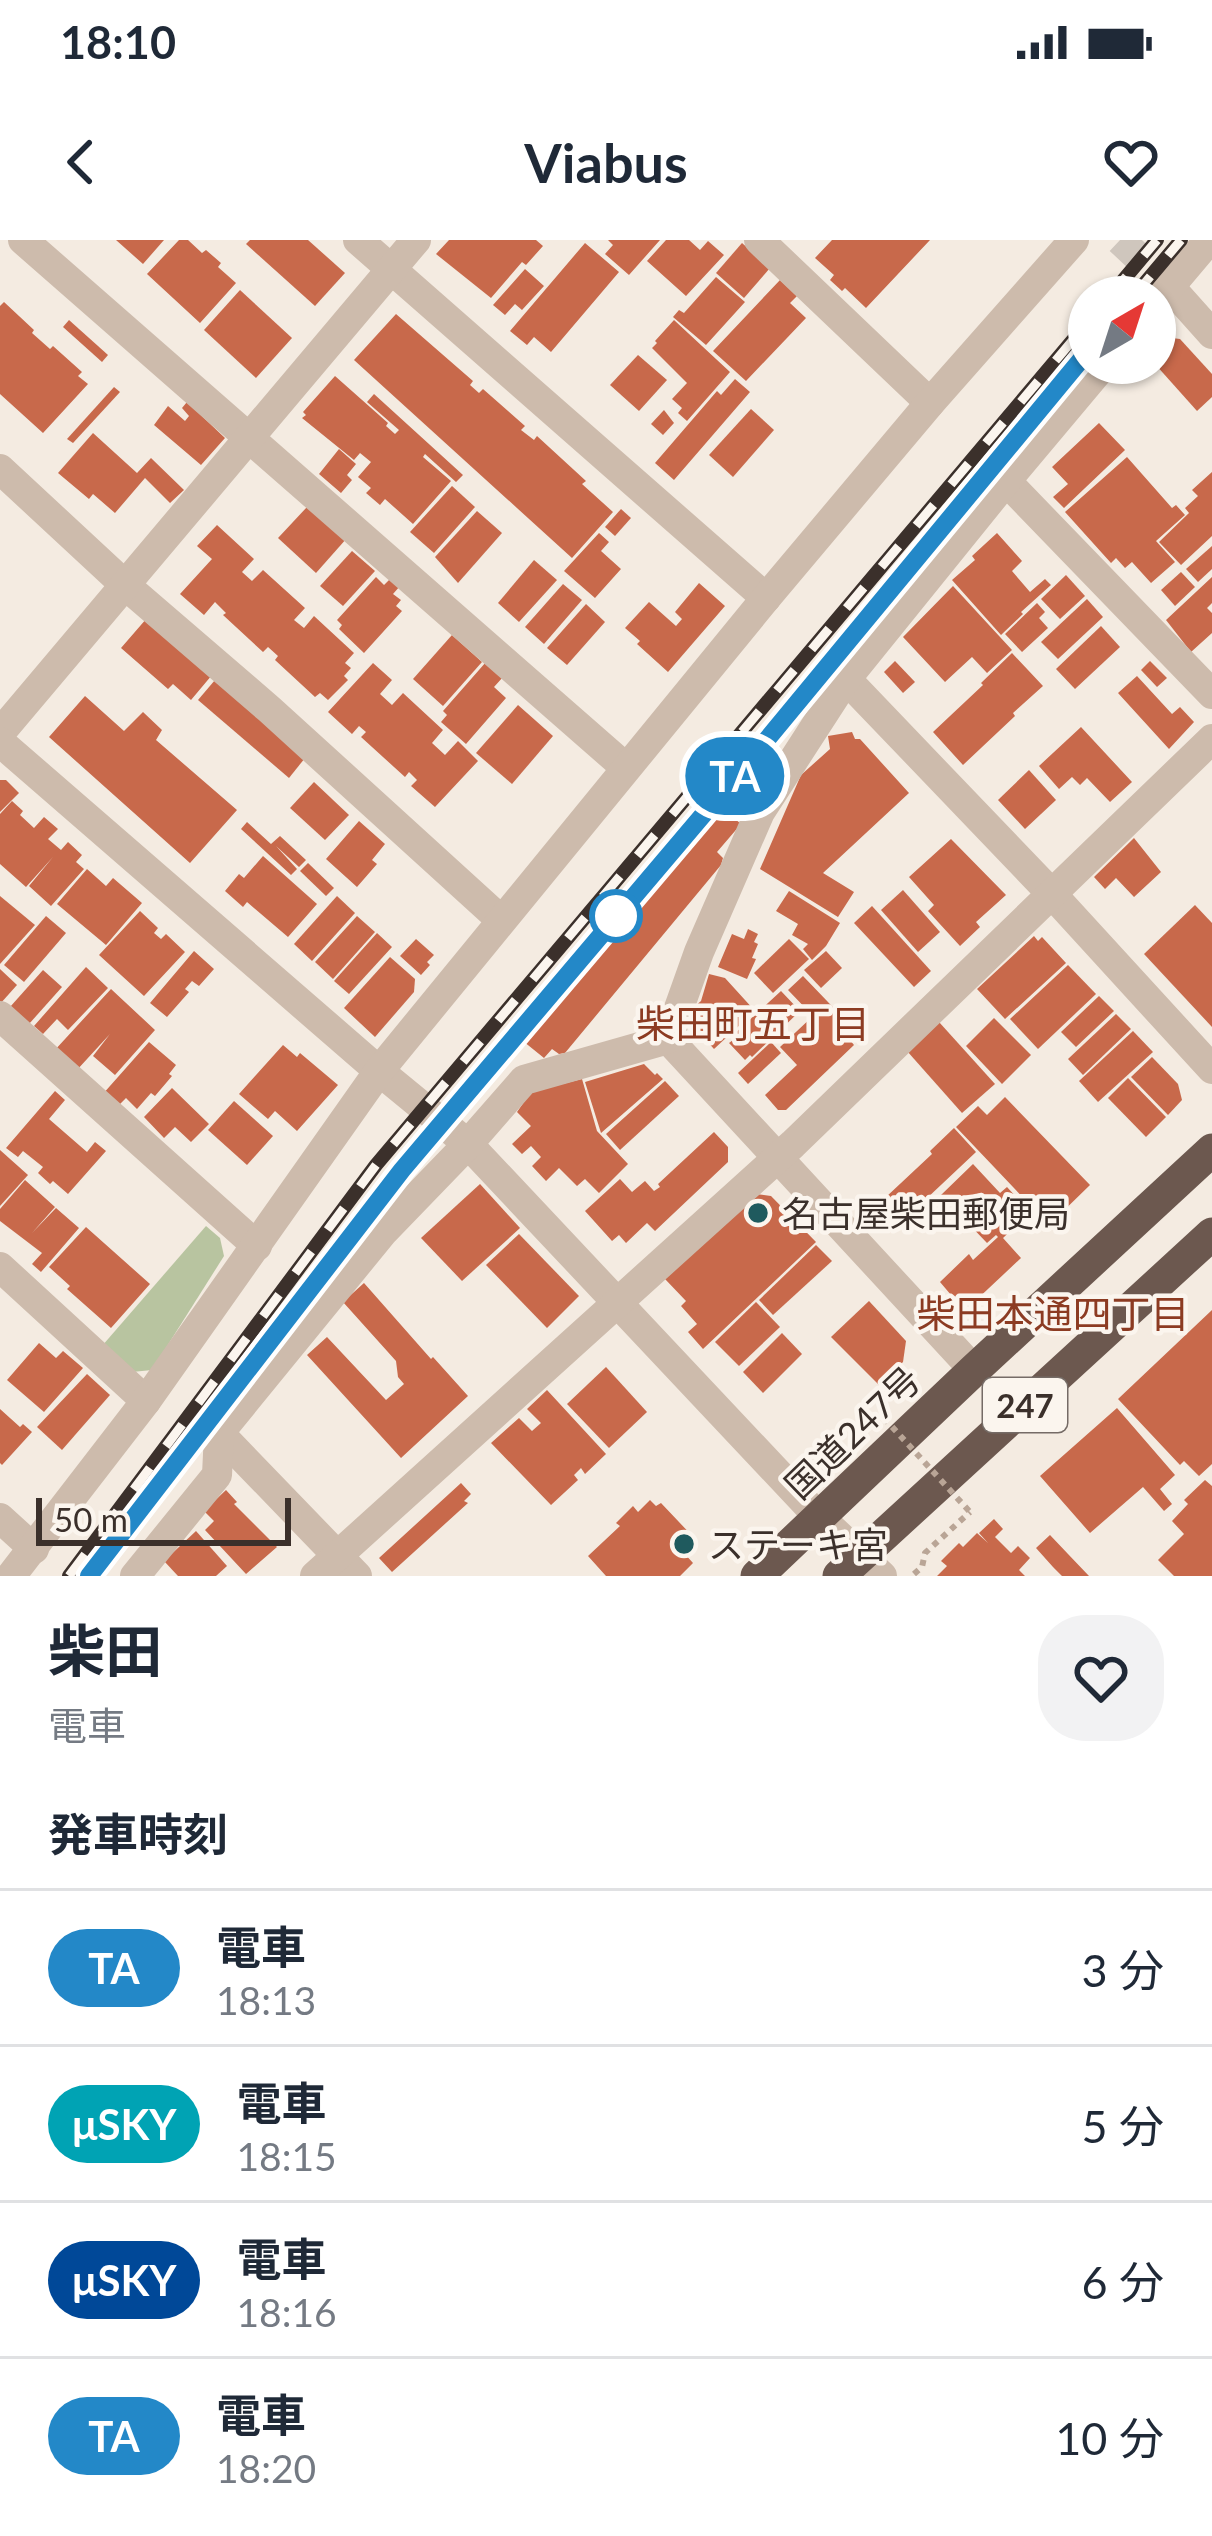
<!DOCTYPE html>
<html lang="ja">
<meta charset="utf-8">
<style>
body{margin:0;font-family:Lato,"Noto Sans JP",sans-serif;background:#f2f2f3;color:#1f2937;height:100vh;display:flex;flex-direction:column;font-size:45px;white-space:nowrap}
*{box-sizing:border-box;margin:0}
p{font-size:39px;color:#747a83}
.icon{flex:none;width:66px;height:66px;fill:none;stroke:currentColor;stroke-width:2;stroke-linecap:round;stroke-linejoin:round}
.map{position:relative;height:1336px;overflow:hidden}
.panel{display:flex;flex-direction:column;background:#fff;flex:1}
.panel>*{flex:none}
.badge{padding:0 24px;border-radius:39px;font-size:42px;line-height:78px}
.needle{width:78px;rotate:39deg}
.fabs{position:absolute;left:1068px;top:36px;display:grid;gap:24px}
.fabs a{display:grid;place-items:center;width:108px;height:108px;border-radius:50%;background:#fff;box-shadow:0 3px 9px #0004;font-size:60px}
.scale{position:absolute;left:36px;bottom:30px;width:255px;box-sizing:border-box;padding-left:12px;border:6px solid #3b302b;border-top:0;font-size:33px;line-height:42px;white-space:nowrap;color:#3b302b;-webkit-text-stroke:9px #fbf5ee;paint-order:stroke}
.map>.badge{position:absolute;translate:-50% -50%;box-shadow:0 0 0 6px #fff}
h2{padding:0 48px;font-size:45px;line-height:108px}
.round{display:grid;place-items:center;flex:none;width:126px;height:126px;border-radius:48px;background:#f2f2f3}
.summary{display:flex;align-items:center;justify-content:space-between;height:204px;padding:0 48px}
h1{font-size:57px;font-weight:700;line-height:90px}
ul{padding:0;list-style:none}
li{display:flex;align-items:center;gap:36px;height:156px;padding:0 48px;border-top:3px solid #e0e1e3}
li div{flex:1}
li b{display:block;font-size:45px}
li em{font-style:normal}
li .badge{min-width:132px;font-weight:700;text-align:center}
.status{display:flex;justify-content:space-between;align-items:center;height:84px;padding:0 60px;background:#fff;direction:ltr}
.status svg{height:33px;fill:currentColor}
header{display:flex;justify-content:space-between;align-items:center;height:156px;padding:0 48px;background:#fff;font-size:54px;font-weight:700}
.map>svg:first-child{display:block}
</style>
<div class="status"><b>18:10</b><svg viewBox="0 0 49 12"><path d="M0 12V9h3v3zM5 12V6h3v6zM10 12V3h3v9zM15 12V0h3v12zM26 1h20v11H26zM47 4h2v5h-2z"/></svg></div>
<header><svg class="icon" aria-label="back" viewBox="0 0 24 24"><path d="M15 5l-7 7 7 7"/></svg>Viabus<svg class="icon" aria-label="heart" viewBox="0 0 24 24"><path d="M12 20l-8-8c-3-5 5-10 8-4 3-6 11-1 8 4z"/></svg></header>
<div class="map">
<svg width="1212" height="1336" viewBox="0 0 1212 1336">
<rect width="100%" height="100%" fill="#f4ebe1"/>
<path fill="#b8c4a0" d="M206 986 220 998 224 1016 152 1130 132 1132 102 1106Z"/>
<g fill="#c8694b">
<path d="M116 0H164L143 24Z"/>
<path d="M179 0H188L202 13 206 10 221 23 218 27 236 43 200 83 147 34Z"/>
<path d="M250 0H308L345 33 315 66 246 4Z"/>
<path d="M449 0H536L543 6 526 25 522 22 491 58 436 14Z"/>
<path d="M608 0H660L629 35 605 14 613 5Z"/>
<path d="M666 0H689L700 10 708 1 724 15 686 56 647 21Z"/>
<path d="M832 0H930L866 68 845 48 842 51 830 40 834 35 815 18Z"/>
<path d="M585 3 619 32 551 112 534 97 527 105 510 91Z"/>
<path d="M742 3 770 28 744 58 716 33Z"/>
<path d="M525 29 544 46 522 70 515 64 505 75 493 65Z"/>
<path d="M716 37 745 62 706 105 673 77 679 70 684 73Z"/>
<path d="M780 40 797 56 790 63 806 78 746 141 713 111Z"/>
<path d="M240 50 292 98 256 138 204 90Z"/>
<path d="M4 62 34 90 32 93 50 109 53 106 82 132 78 136 88 144 43 193 0 154V66Z"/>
<path d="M396 74 473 141 470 145 479 153 483 149 525 186 521 190 534 200 537 196 586 241 582 244 613 272 572 318 354 120Z"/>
<path d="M69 80 108 115 102 122 63 87Z"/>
<path d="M674 80 730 132 687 181 678 173 682 168 672 159 687 143 652 108 657 103 655 101Z"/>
<path d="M1164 97 1180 99 1212 134V157L1197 171 1155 124V105Z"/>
<path d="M638 115 667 140 639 171 610 145Z"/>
<path d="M335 136 388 183 386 186 395 194 399 190 367 162 374 154 463 235 456 242 425 214 423 217 451 241 413 284 385 259 380 265 366 253 371 248 358 237 371 222 360 213 354 220 302 178 306 175 303 172Z"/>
<path d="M735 139 750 152 674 240 655 223 717 151 721 155Z"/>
<path d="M114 147 120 152 73 203 67 199Z"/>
<path d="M187 162 225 198 201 225 154 185 168 166 185 181 189 176 182 168Z"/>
<path d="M751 169 774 190 733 237 709 215Z"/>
<path d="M664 170 674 183 663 195 651 184Z"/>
<path d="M1099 183 1125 210 1064 268 1053 257 1068 244 1052 227Z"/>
<path d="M93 193 137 233 151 218 184 250 170 263 145 238 115 273 93 254 89 259 58 233Z"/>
<path d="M339 209 356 224 347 235 352 240 341 253 319 234Z"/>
<path d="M1127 217 1172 268 1176 265 1185 275 1156 301 1175 322 1151 343 1132 322 1125 328 1116 318 1111 323 1065 272Z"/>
<path d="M1212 232V296L1181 325 1159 302 1189 273 1185 268 1198 256 1192 250Z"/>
<path d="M452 246 475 267 434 313 410 292Z"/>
<path d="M307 267 347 298 316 333 278 298Z"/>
<path d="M621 269 631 278 615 296 605 287Z"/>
<path d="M477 271 502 293 458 343 435 317Z"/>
<path d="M217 285 254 319 242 332 252 341 263 330 305 368 294 380 304 388 314 376 354 413 345 423 351 428 344 436 348 440 328 460 320 453 315 457 275 420 278 416 268 407 263 412 223 375 226 373 215 362 204 375 180 354 212 319 197 306Z"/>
<path d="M599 293 609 302 601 311 621 329 595 358 564 331Z"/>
<path d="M997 293 1022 321 1012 331 1030 352 1045 339 1051 345 1021 372 1023 374 1001 395 952 340 975 320 972 316Z"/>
<path d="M1212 306V329L1198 342 1186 329Z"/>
<path d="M352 311 375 331 343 366 320 346Z"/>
<path d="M534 320 557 340 519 382 498 363Z"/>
<path d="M1181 332 1195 347 1175 366 1161 350Z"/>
<path d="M1066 335 1085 356 1060 379 1041 359Z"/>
<path d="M376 337 384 345 391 338 400 346 393 354 401 360 396 366 402 371 364 413 339 389 342 385 337 380Z"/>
<path d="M1212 337V363L1207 368 1212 373V393L1191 412 1166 380Z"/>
<path d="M699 343 725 366 668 432 637 404 640 401 625 388 649 362 676 386 682 379 675 372Z"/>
<path d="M563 344 582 360 544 404 525 387Z"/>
<path d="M953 346 1012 410 987 433 972 417 945 442 903 397Z"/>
<path d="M1087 359 1103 377 1058 419 1041 402Z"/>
<path d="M1037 363 1045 372 1039 378 1048 388 1022 412 1005 394Z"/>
<path d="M586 364 605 382 567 425 547 408Z"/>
<path d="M147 378 212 435 191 460 173 444 168 449 121 408Z"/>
<path d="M1101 386 1120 407 1075 449 1056 429Z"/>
<path d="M452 395 482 422 443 466 413 439Z"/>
<path d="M1012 413 1043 446 1013 473 1015 476 963 525 933 492 983 445 981 443Z"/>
<path d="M895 421 915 442 903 453 884 432Z"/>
<path d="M1150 421 1167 438 1157 447 1141 430Z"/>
<path d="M486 422 503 437 494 447 506 458 466 504 441 482 447 475 443 471Z"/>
<path d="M373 423 392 440 380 454 392 465 403 453 443 490 432 503 445 515 458 501 478 521 435 567 411 546 417 540 409 532 405 537 361 497 366 492 359 486 352 494 328 472Z"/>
<path d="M1137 436 1172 474 1180 467 1194 482 1169 509 1118 453Z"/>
<path d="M215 440 305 518 289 538 198 460Z"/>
<path d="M85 456 124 491 143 472 162 490 156 500 237 570 190 623 49 497Z"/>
<path d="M518 465 553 496 512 544 476 513Z"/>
<path d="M1081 487 1132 542 1110 562 1087 538 1080 545 1072 537 1059 549 1039 526Z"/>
<path d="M852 492 855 499H860L909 553 823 633 854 652 838 677 760 629 801 535 830 509 828 496Z"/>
<path d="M1029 530 1056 560 1025 589 998 560Z"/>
<path d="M0 540H6L19 553 0 572Z"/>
<path d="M314 542 349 575 325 600 290 568Z"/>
<path d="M12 561 23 571 20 575 34 588 44 577 58 589 48 599 61 610 68 602 82 615 76 622 84 629 51 666 29 646 53 617 26 647 0 624V574Z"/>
<path d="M715 562 741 584 717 612 723 618 721 625 565 813 559 814 552 809 544 818 518 797Z"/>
<path d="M359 581 385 604 372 620 377 624 357 647 326 619Z"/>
<path d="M247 582 271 604 280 596 306 620 299 627 276 606 297 629 291 635 241 589Z"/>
<path d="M1134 598 1161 632 1134 657 1116 638 1105 649 1094 637Z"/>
<path d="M951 599 1006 655 976 682 980 687 960 706 928 671 934 665 909 637Z"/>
<path d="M263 616 317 664 288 697 247 662 243 667 225 651 239 634 244 638Z"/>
<path d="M308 623 334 648 326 656 300 631Z"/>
<path d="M87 629 106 646 113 638 142 663 106 705 57 664Z"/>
<path d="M903 650 940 692 918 712 881 670Z"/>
<path d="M789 651 840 683 826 706 812 720 803 709 808 704 792 695 798 684 776 671Z"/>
<path d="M0 656 35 685 0 724Z"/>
<path d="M337 656 355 673 312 721 294 704Z"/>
<path d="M1195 665 1212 683V787L1144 714Z"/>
<path d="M872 666 931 731 914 747 854 683Z"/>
<path d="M140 671 158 688 154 693 161 699 166 694 185 712 144 756 99 715Z"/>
<path d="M46 676 66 693 24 742 4 725Z"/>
<path d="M357 676 375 692 333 739 315 722Z"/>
<path d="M748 689 758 694 754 702 758 704 752 718 756 719 747 739 718 727 732 694 744 699Z"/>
<path d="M377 693 392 707 349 754 334 741Z"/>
<path d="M1034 696 1038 701 1042 697 1066 723 1005 779 977 749Z"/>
<path d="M416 699 434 715 427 722 430 725 421 735 400 716Z"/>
<path d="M789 699 809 719 773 753 754 733Z"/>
<path d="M194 711 214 729 199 746 192 741 185 749 189 752 167 777 150 763Z"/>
<path d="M826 711 842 728 821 748 804 730Z"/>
<path d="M390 717 415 739 414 752 375 797 344 768Z"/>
<path d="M1068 725 1096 754 1038 809 1010 779Z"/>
<path d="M86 727 108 748 68 790 57 779 43 794 34 786Z"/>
<path d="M0 729 17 745 0 764Z"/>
<path d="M43 730 62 747 29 784 10 767Z"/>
<path d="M709 734 725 738 755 771 714 809 697 790 694 767 701 761Z"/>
<path d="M803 736 852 787 845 794 854 805 786 870H778L765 855 797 825 780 807 813 776 788 750Z"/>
<path d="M111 749 155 790 115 835 93 816 110 794 76 831 54 811Z"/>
<path d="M781 751 800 771 752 817 750 815 745 820 729 803 733 800 731 797Z"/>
<path d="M1099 756 1114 771 1076 807 1061 792Z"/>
<path d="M1116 774 1131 789 1083 835 1068 819Z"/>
<path d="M994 778 1031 815 1002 844 966 806Z"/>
<path d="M939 782 995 844 962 873 907 811Z"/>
<path d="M1133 791 1153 812 1098 862 1079 841Z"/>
<path d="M149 802 176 825 169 834 172 836 155 856 151 853 137 869 126 858 116 868 102 855Z"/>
<path d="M771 802 781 813 748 844 738 833Z"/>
<path d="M283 805 297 817 300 813 338 845 297 891 275 871 268 879 239 854Z"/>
<path d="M1152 817 1178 844 1182 860 1168 875 1131 837Z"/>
<path d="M644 824 655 835 657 833 663 839 601 893 585 842Z"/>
<path d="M1128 838 1166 877 1146 897 1108 858Z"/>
<path d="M582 839 597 891 628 924 599 953 585 939 577 946 559 928 546 941 532 926 541 917 531 906 522 914 512 904 531 886 517 872 531 852Z"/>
<path d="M665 841 679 856 620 910 606 894Z"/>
<path d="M172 848 209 884 191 902 175 887 164 898 144 877Z"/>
<path d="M55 851 65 860 49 879 87 912 95 902 106 911 68 954 53 941 50 944 38 933 43 927 23 911 18 917 6 908Z"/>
<path d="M1005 857 1090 945 1049 985 956 887 978 866 987 875Z"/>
<path d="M234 861 273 896 247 925 208 890Z"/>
<path d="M954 888 976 912 890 993 870 972 932 914 930 911Z"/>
<path d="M714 892 728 907V922L655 991 647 983 626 1003 619 995 612 1001 585 971 620 939 632 952 645 941 654 951 660 947 658 944Z"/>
<path d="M0 910 28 935 0 966Z"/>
<path d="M973 924 1000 953 1007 947 1030 972 1003 998 1021 1018 972 1064 957 1062 940 1042 969 1014 973 1020 998 997 996 995 987 1003 941 955Z"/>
<path d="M25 940 55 967 32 993 56 968 79 988 41 1032 32 1024 42 1013 0 981V969Z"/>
<path d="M480 944 520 988 462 1041 421 998Z"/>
<path d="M756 954 771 956 816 1002 703 1109 688 1092 697 1084 681 1066 686 1061 665 1039Z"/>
<path d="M86 987 150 1044 111 1088 67 1049 70 1046 49 1027Z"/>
<path d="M519 994 579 1056 547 1088 486 1025Z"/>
<path d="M816 1005 832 1021 773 1075 759 1060Z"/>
<path d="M364 1043 431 1119 433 1117 468 1156 401 1218 307 1115 327 1097 386 1160 404 1144 398 1137 396 1121 343 1062Z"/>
<path d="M869 1061 906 1101 903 1122 879 1145 831 1097Z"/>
<path d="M756 1062 780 1087 739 1126 715 1102Z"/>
<path d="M1212 1070V1224L1199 1236 1184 1221 1180 1225 1118 1159Z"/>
<path d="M782 1093 802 1114 763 1153 743 1132Z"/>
<path d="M39 1103 56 1118 63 1111 83 1128 44 1172 7 1140Z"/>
<path d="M606 1127 647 1172 609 1208 567 1164Z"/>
<path d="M87 1134 110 1155 62 1210 37 1187Z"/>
<path d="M547 1150 606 1214 585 1234 581 1228 574 1235 578 1240 551 1265 491 1203 519 1178 532 1191 541 1183 527 1169Z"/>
<path d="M1117 1168 1175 1235 1160 1249 1172 1264 1164 1271 1143 1247 1090 1293 1040 1236Z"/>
<path d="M0 1169 20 1187 23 1184 32 1192 2 1225 0 1223Z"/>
<path d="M1205 1240 1212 1246V1336H1174L1158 1320 1184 1294 1172 1281 1188 1264 1184 1260Z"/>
<path d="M461 1243 471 1254 464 1261 468 1263 392 1332 379 1318Z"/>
<path d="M226 1250 237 1262 234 1264 277 1307 246 1334 205 1290 214 1281 204 1271Z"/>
<path d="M650 1260 656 1266 661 1263 697 1301 684 1313 693 1323 680 1336H606L588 1316 620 1286 616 1283 633 1266 638 1272Z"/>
<path d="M994 1279 1003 1289 995 1297 1011 1313 1018 1306 1030 1318 1019 1330 1025 1336H937L947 1326 941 1321 959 1303 963 1307 977 1293 988 1303 979 1293Z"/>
<path d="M196 1291 227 1326 216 1336H178L164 1321Z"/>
<path d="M1050 1295 1068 1314 1089 1336H1062L1053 1327 1036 1308Z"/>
</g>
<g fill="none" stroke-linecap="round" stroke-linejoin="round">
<path stroke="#cfc6bd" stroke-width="30" stroke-dasharray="30 15" stroke-linecap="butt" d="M1120 0 1170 47"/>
<path stroke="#b9a596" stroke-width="6" stroke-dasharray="6 6" stroke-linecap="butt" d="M914 1334 922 1327 925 1313 970 1272"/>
<g stroke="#cdbbac" stroke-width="30">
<path d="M23 0 625 527"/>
<path d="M1170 47 1212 94"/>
<path d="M1155 64 1209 0"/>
<path d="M0 229 125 345 269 469 501 680"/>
<path d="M1006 241 1212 454"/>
<path d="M846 439 1051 653 1212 829"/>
<path d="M0 776 257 1006"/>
<path d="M668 799 699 712 760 572 846 439 1006 241 1105 123"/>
<path d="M668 799 974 1130"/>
<path d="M379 831 468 904 819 1277 882 1336"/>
<path d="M0 1027 146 1161"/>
<path d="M219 1193 357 1336"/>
<path d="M0 1278 34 1309"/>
<path d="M135 1336 217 1235 219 1193 383 992 468 904 524 840 668 799"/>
<path d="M315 1336 793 904 1212 499"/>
</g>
<g stroke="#cdbbac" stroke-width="30">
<path d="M358 0 766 358"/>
<path d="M759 0 930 163"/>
<path d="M0 493 416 0"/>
<path d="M0 502 379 831"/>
<path d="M11 1336 146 1161 379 831 766 358 930 163 1074 0"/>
</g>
<g stroke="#6c584f" stroke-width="33">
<path d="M757 1336 974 1130 1212 910"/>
<path d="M839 1336 1212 994"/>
</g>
<g stroke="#3b302b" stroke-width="14">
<g id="rail">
<path d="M1109 57 1157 0"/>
<path d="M1133 57 1181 0"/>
<path d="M193 1198 402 930 763 503 1089 110"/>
<path d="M69 1336 376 925 1089 81"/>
</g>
</g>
<use href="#rail" stroke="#fbf5ee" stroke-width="9" stroke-dasharray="27" stroke-linecap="butt"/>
<path stroke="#b9a596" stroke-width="6" stroke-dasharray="6 6" stroke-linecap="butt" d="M884 1178 970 1272"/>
</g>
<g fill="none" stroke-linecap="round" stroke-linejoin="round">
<g stroke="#fff" stroke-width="27">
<path id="line" d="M89 1336 402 930 764 503 1089 110"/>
</g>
<use href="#line" stroke="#2388c8" stroke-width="18"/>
</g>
<circle fill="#fff" stroke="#2388c8" stroke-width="6" cx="616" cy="676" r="24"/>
<g fill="#1f5a5e" stroke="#fbf5ee" stroke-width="4.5">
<circle cx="758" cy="973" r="12"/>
<circle cx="684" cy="1304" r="12"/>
</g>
<g text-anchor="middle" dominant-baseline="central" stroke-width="9" stroke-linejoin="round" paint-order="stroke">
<rect fill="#fbf5ee" stroke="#756b66" stroke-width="3" x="983" y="1138" width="84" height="54" rx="9"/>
<g font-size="33" font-weight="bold" fill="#3b302b">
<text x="1025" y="1165">247</text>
</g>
<g font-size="36" fill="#3b302b" stroke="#fbf5ee" text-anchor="start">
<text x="782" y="973">名古屋柴田郵便局</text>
<text x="708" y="1304">ステーキ宮</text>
</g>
<g font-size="36" fill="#3b302b" stroke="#fbf5ee">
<text transform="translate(852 1192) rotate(-44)">国道247号</text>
</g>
<g font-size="39" fill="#8c3b22" stroke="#fbf5ee">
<text x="753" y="783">柴田町五丁目</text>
<text x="1053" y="1073">柴田本通四丁目</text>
</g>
</g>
</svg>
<div class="fabs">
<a><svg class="needle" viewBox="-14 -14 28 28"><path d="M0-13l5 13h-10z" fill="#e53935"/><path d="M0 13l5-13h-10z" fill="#747a83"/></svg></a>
</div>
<div class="scale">50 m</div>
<b class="badge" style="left:735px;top:536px;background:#2388c8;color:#fff">TA</b>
</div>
<section class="panel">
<div class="summary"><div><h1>柴田</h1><p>電車</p></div><a class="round"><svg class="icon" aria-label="heart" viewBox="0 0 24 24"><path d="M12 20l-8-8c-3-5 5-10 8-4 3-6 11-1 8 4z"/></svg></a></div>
<h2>発車時刻</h2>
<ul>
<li><span class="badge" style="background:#2388c8;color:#fff">TA</span><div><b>電車</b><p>18:13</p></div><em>3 分</em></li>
<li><span class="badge" style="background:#00a3b4;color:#fff">μSKY</span><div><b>電車</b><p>18:15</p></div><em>5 分</em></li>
<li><span class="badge" style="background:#004898;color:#fff">μSKY</span><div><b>電車</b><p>18:16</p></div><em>6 分</em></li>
<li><span class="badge" style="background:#2388c8;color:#fff">TA</span><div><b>電車</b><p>18:20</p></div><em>10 分</em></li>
</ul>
</section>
